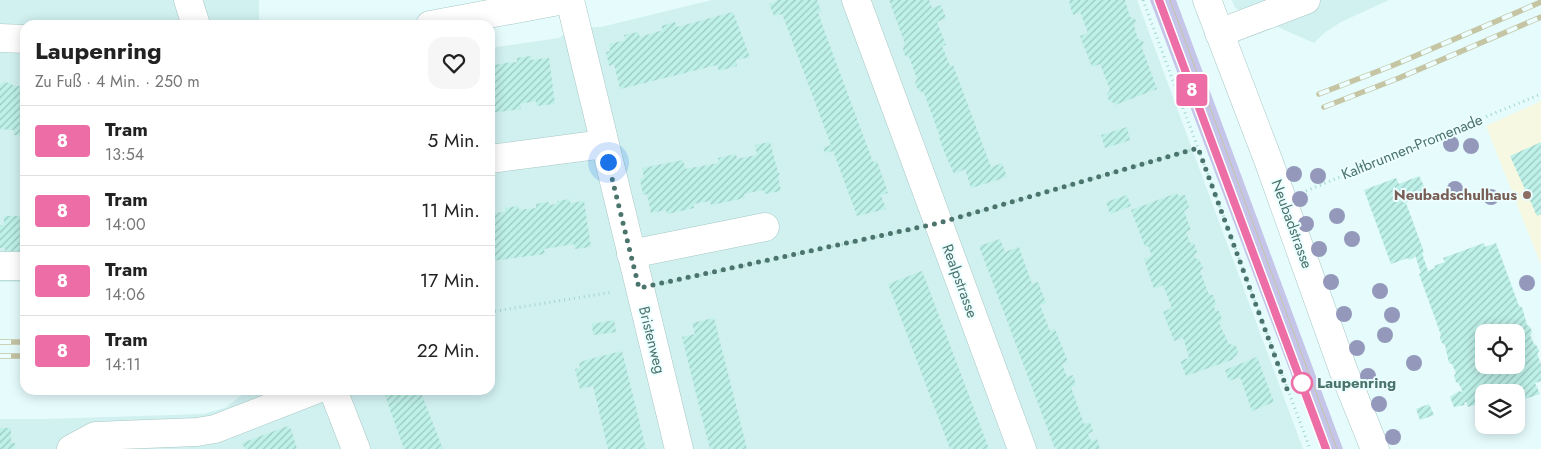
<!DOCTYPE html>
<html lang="de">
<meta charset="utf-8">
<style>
body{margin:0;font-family:Jost,sans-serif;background:#f6f6f6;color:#222;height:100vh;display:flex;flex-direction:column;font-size:19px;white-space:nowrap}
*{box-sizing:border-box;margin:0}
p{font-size:16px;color:#767676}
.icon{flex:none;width:28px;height:28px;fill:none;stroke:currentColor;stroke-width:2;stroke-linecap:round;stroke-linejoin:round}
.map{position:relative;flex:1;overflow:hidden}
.sheet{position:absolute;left:20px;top:20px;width:475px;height:375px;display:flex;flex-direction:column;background:#fff;border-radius:15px;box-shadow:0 2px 12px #0003}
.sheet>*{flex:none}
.badge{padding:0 10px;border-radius:4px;font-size:18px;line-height:32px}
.tools{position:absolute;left:1475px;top:324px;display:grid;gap:10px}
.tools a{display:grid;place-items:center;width:50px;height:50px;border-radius:10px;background:#fff;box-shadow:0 2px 12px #0003;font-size:25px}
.you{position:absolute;width:25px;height:25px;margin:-12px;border:4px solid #fff;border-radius:50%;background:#1a73e8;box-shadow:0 0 0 8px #1a73e833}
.map>.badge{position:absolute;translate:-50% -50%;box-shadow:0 0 0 2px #fff}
.round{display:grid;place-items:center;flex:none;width:52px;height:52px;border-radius:15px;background:#f6f6f6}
.headline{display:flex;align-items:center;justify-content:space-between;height:85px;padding:0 15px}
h1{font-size:24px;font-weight:700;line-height:38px}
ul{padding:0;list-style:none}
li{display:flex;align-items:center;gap:15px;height:70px;padding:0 15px;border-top:1px solid #e0e0e0}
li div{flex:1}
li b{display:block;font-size:19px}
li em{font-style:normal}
li .badge{min-width:55px;font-weight:700;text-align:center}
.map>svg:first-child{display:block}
</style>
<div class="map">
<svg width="1541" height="449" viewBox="0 0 1541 449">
<defs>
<pattern id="building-hatch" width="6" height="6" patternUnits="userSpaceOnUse" patternTransform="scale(1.25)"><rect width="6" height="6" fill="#bef1e9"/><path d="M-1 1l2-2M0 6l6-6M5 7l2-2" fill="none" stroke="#9cc8c1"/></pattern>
</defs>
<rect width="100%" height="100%" fill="#e5fbfc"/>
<g fill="#d1f0f0">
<path d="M0 0H259V25H25V282H0Z"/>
<path d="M712 0H1137L1303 449H0V419H46L203 414 225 408 243 394 245 390H490V48L559 38 576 27H601Z"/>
<path d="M1232 0H1389L1341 22 1324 33 1314 43 1235 8Z"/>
</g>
<path fill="#f6f8e2" d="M1541 101V265L1486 126Z"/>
<path fill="#c5c4e9" d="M1150 0H1176L1343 449H1321L1299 389 1297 390Z"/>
<g fill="url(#building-hatch)" fill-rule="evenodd">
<path d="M776 0H817L821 11 818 12 823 27 873 162 877 161 888 193 881 195 886 209 857 216 833 151 825 153 823 147 831 145 782 14 774 16 769 4 777 1Z"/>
<path d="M889 0H929L932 8 941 5 946 18 937 22 946 45 942 46 950 66 953 65 991 167 1002 163 1007 177 971 188 965 169 954 174 943 149 939 137H940L924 93 918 90 915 83 917 79 909 57 905 56 903 49 905 44Z"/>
<path d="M1069 0H1125L1130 17 1136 20 1134 26 1138 39 1144 42 1142 48 1157 89 1115 105 1114 103 1109 101 1107 94 1110 90 1100 64 1092 67 1080 36 1088 33 1080 12 1074 15 1072 13Z"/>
<path d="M733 12 750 57 736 60 737 66 719 71 717 65 620 89 614 64 609 66 606 52 610 51 609 44 626 40 624 35 638 32 640 37 663 30 661 26 675 22 677 27Z"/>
<path d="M531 56V60L549 58 555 104 536 106V101L520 104 521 109 490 113V66L505 63 517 62V58Z"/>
<path d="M3 82 10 83 14 86H25V136L14 135V130L0 129V85Z"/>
<path d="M1127 127 1130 140 1105 148 1101 135Z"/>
<path d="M770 142 778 172 780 174 778 176 781 191 764 194 763 190 744 194 745 198 711 205 710 201 693 204 694 208 667 214 666 210 651 213 647 194 643 195 640 179 644 178 642 168 683 160 685 169 719 163 718 158 736 154 737 159 746 157 757 155 755 145Z"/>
<path d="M1541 142V214L1537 216 1510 156Z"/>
<path d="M1419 176 1427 192 1406 203 1424 252 1422 253 1428 271 1435 268 1434 266 1445 262 1443 258 1484 243 1485 247 1496 243 1519 306 1522 307 1527 325 1530 327 1532 332 1530 335 1534 344 1537 346 1539 351 1537 354 1541 364V381L1535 383 1540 394 1516 402V392H1484V402L1468 407 1466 402 1464 403 1465 405 1454 407 1450 397 1459 391 1463 392 1459 384 1456 382 1454 376 1456 373 1452 364 1449 363 1445 345 1442 343 1440 338 1441 335 1419 274 1421 273 1415 255 1414 258 1409 260 1408 258 1391 264 1364 190 1396 178 1399 184ZM1484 332H1516V365H1484Z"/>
<path d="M22 180H25V251H5V248H0V225H4V216H21Z"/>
<path d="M1177 193 1178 196 1185 195 1189 207 1184 211 1191 230 1186 232 1190 243H1194L1197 252 1194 255 1196 259H1199L1203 268 1200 271 1209 295H1213L1216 304 1214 307 1215 311H1219L1222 320 1219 323 1229 344 1236 346 1238 351 1236 356 1233 357 1234 359 1186 376 1180 361 1189 358 1186 347 1183 338 1174 341 1163 312 1172 308 1163 285 1154 289 1144 259 1152 256 1148 246 1145 247 1131 210Z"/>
<path d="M1127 195 1131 206 1110 214 1106 202Z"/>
<path d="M570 199V203L584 201 591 247 575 249 574 244 544 249 545 254 490 261V214L492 213 505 212V208L518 206 519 210 536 208V204L549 202V205L557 204V201Z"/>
<path d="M1000 239 1005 252 1019 247 1032 284 1038 282 1046 303 1040 305 1050 331 1055 329 1068 362 1062 364 1067 377 1073 375 1076 385 1071 387 1084 424 1090 422 1093 431 1088 434 1091 441 1097 439 1100 449H1055L979 246Z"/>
<path d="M922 271 929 289 989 449H950L888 284Z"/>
<path d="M714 318 741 425 747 449H710L700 410 682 337 695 334 692 323Z"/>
<path d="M614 320 616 332 593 335 592 324Z"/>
<path d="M622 351 639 420 646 449H608L593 386 580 389 575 369 580 368 579 363 586 360Z"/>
<path d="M1257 357 1274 402 1252 411 1240 377 1229 381 1225 370Z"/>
<path d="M383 390H420L443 449H404Z"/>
<path d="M1429 404 1434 415 1420 420 1416 409Z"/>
<path d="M288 426 289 428 291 429 297 449H245L242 443Z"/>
<path d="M0 428H11V443H15V449H0Z"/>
</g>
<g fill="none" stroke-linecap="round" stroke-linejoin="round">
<g stroke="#a7c8c4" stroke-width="29">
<g id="minor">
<path d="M188 0 196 25"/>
<path d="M570 0 679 449"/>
<path d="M856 0 1022 449"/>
<path d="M1207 0 1267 157 1344 372 1375 449"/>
<path d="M430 25 564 0"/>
<path d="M1219 33 1306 0"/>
<path d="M0 38 25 39"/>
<path d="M490 159 604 144"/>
<path d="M631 254 765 227"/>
<path d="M0 266H25"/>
<path d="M333 390 356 449"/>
<path d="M71 449 95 436 197 432 215 429 315 390"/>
</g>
</g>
<g stroke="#a1d6cd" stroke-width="3" stroke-dasharray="1 4" stroke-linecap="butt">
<path d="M1143 0 1310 449"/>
<path d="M1306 191 1541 94"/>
<path d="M963 216 1198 148"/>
<path d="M666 283 914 229"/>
<path d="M490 312 613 292"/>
</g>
<use href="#minor" stroke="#fff" stroke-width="28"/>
<g stroke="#c5c5a4" stroke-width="1">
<path d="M1159 0 1326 449"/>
<path d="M1170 0 1337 449"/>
</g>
<g stroke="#c5c5a4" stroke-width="5.5">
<g id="rail">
<path d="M1319 94 1394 65 1541 2"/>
<path d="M1324 107 1399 78 1541 17"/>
<path d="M0 342H25"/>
<path d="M0 356H25"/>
</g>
</g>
<use href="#rail" stroke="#ecfeff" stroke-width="4" stroke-dasharray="11" stroke-linecap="butt"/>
</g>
<g fill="#9499bb">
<circle cx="1451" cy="144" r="8"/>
<circle cx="1471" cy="146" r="8"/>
<circle cx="1294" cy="174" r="8"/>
<circle cx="1318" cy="176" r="8"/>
<circle cx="1455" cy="189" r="8"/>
<circle cx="1491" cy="197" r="8"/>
<circle cx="1300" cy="199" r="8"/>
<circle cx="1337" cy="216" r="8"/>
<circle cx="1306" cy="224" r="8"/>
<circle cx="1352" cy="239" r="8"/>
<circle cx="1319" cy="249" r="8"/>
<circle cx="1331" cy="282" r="8"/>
<circle cx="1527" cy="283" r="8"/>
<circle cx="1380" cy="291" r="8"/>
<circle cx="1344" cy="314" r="8"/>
<circle cx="1392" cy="315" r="8"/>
<circle cx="1385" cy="335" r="8"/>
<circle cx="1357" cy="348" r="8"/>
<circle cx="1414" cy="363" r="8"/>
<circle cx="1368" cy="376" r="8"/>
<circle cx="1379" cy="404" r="8"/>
<circle cx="1393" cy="437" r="8"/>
</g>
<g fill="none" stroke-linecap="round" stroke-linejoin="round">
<g stroke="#fff" stroke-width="11">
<path id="line" d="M1159 0 1326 449"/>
</g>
<use href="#line" stroke="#ed6ea7" stroke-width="8"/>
<path stroke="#4b746c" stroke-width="5" stroke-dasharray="0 9" d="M608 162 639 288 939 223 1198 148 1287 389 1302 383"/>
</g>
<circle fill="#8d6e63" stroke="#ecfeff" stroke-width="2" cx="1527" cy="195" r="5"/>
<circle fill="#fff" stroke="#ed6ea7" stroke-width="2.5" cx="1302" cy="383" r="10"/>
<g text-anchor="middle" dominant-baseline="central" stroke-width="4" stroke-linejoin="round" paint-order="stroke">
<g font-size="15" fill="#4b746c" stroke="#ecfeff">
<text transform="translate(1412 147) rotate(-22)">Kaltbrunnen-Promenade</text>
<text transform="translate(1292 224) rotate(70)">Neubadstrasse</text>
<text transform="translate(960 281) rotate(70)">Realpstrasse</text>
<text transform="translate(652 340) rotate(76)">Bristenweg</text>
</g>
<g font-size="15" font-weight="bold" fill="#785e54" stroke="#ecfeff" text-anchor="end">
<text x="1517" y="195">Neubadschulhaus</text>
</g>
<g font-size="15" font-weight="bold" fill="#4b746c" stroke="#ecfeff" text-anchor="start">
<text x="1317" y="383">Laupenring</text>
</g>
</g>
</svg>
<div class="tools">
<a><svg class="icon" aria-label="locate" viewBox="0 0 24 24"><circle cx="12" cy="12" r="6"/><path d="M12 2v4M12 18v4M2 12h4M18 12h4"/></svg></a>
<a><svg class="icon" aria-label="layers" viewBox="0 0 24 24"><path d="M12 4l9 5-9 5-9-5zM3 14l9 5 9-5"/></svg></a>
</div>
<div class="you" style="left:608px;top:162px"></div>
<b class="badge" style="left:1192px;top:90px;background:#ed6ea7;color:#fff">8</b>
<section class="sheet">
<div class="headline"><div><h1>Laupenring</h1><p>Zu Fuß · 4 Min. · 250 m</p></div><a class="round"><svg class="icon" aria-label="heart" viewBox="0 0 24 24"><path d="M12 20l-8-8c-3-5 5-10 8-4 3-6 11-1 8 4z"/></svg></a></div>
<ul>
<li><span class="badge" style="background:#ed6ea7;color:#fff">8</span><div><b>Tram</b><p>13:54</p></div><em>5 Min.</em></li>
<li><span class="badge" style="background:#ed6ea7;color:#fff">8</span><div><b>Tram</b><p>14:00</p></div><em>11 Min.</em></li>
<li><span class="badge" style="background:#ed6ea7;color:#fff">8</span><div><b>Tram</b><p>14:06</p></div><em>17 Min.</em></li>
<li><span class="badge" style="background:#ed6ea7;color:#fff">8</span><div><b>Tram</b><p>14:11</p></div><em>22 Min.</em></li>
</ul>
</section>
</div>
